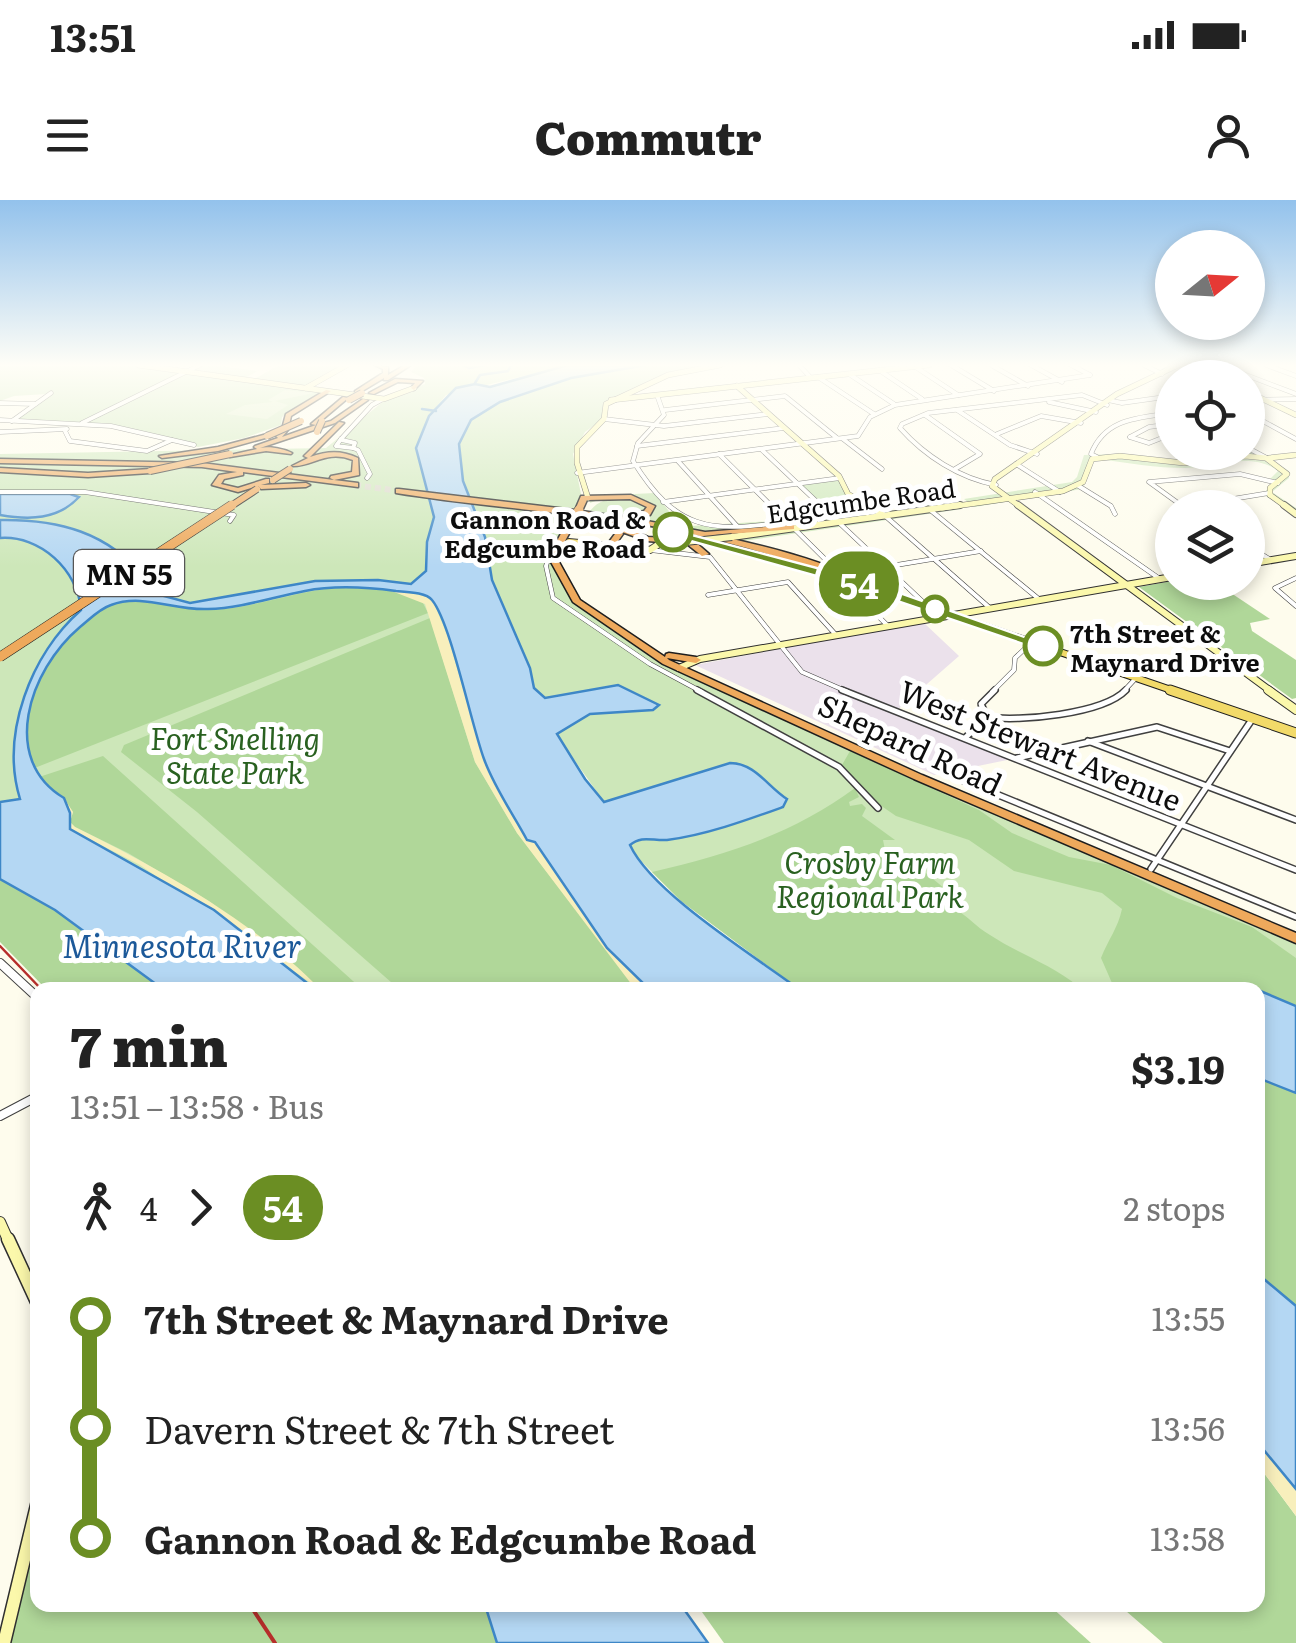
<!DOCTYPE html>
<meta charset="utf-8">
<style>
body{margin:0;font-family:Literata,serif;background:#f6f6f6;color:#222;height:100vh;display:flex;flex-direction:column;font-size:38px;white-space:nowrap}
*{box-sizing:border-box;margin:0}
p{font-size:32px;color:#767676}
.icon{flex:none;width:55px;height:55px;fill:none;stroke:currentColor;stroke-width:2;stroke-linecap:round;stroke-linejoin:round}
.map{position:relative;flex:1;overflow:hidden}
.side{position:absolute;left:30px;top:782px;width:1235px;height:630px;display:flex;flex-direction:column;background:#fff;border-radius:20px;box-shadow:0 5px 15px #0003}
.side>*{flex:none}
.badge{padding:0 20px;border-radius:32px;font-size:35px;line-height:65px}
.needle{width:65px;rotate:72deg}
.controls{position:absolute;left:1155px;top:30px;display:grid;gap:20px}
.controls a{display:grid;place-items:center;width:110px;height:110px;border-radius:50%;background:#fff;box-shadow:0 5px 15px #0003;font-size:50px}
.map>.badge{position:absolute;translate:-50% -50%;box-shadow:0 0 0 5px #fff}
.legs{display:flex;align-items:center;gap:15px;height:110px;padding:0 40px;font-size:32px}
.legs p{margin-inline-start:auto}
.headline{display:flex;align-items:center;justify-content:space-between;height:170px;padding:0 40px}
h1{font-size:55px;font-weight:800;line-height:75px}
ul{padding:0 40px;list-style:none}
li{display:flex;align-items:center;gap:35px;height:110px;font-size:38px}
li i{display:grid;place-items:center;width:15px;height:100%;margin:0 12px;background:currentColor}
li i::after{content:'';width:25px;height:25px;margin:-12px;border:8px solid;border-radius:50%;background:#fff}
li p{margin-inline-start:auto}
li:first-child i{background:linear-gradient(#0000 50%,currentColor 0)}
li:last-child i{background:linear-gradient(currentColor 50%,#0000 0)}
.status{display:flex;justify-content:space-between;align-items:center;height:70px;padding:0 50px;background:#fff;direction:ltr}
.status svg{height:28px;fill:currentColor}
header{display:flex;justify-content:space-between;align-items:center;height:130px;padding:0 40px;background:#fff;font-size:45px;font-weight:800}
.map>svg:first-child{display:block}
</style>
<div class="status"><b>13:51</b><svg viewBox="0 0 49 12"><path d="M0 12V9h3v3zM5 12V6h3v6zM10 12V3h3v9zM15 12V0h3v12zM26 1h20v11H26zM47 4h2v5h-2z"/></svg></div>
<header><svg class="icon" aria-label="menu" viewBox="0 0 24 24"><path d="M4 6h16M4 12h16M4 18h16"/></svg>Commutr<svg class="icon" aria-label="person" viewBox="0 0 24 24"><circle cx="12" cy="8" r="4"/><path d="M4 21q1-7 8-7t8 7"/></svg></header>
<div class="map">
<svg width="1296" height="1443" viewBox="0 0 1296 1443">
<rect width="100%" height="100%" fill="#fefced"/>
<path fill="#ebe1eb" d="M923 422 959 456 895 512 1012 559 934 575 695 465Z"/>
<g fill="#cde7b9">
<path d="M0 165H131L181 172 212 165 258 171 241 180 249 182 279 165H343L307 186 321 192 282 217 281 225 244 238 198 247 109 227 7 222 47 194 14 196 0 201Z"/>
<path d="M417 165H568L446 195 429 216 434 317 427 342 607 748 650 790H53L0 737V254L326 248 385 200 425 184 424 178 411 172Z"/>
<path d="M646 165H713L660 177 605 204 604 218 585 232 573 254 582 299 554 350 578 406 675 468 1296 741V1106L1258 1074V790H800L681 701 633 653 630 645 632 641 649 637 664 640 754 618 780 595 751 570 730 563 604 602 556 534 590 514 653 510 618 485 545 498 534 488 530 468 492 380 485 337 463 281 459 244 471 220 500 202 571 178Z"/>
<path d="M1248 247 1289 271V278L1272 292 1296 308V315L1261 293 1265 292 1272 283 1268 281 1278 271C1252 251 1215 267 1185 268 1157 268 1126 263 1099 259L1092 263 1082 289 975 307 964 299 1072 282 1077 277 1084 255 1116 254 1183 261 1248 252Z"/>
<path d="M837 279C870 326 899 309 952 301L962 309 743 341 588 314C601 292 632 295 653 305 635 291 610 296 590 303L591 296 655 293 675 319 691 326 790 320 794 324 835 318 801 284Z"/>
</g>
<g fill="#b0d799">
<path d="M1172 381 1216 383 1270 419 1250 423 1252 431 1296 460V498L1292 499 1139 387Z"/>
<path d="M349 387 389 390 421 399 428 413 27 571C3 515 40 461 83 425 92 417 102 408 114 403 144 394 175 409 205 410 254 410 300 388 349 387Z"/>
<path d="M430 418 475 562 517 633 637 790H400L197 612 121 552 124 545Z"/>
<path d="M850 551 979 610 1012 633 1069 657 1111 665 1177 698 1252 727 1296 758V806L1232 783 1200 790H800L681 701 652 672C726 655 793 634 855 588L859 597 849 602 850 606 862 604 866 608 862 616 895 640H883L885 650H898L950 693 952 707C967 715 976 727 990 735 1019 754 1051 764 1078 786L1112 783 1101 758C1108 740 1118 728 1122 709L1102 693 1014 671 969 640 896 616 880 605 842 565Z"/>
<path d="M103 556 363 790H321L209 701 128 653 75 627 70 622 73 612 63 598 33 579Z"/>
<path d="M0 679 55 710 164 790H47L0 742Z"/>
<path d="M1258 878 1296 893V1106L1258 1074Z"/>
<path d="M1258 1265 1296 1316V1443H1163L1119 1405H1258Z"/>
<path d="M37 1336 38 1405H485L497 1443H8Z"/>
<path d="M697 1405H1049L1091 1443H724Z"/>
</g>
<g fill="#f8efbc">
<path d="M389 390 428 396 433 401 448 437 485 564 527 640 535 642 607 748 650 790H637L632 785 517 633 475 562 425 404Z"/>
<path d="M64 598 73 612 70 622 75 627C157 667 257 723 321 790L140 665 70 629V613Z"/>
<path d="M1258 1243 1296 1289V1316L1258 1265Z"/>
</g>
<path fill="#dfeeca" d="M285 190 314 193 275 201 288 205 267 219 226 214 245 205 273 202 268 200Z"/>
<g fill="#b4d7f3" stroke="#3e87c7" stroke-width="2.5">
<path d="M568 165H646L571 178 500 202 471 220 459 244 463 281 485 337 492 380 530 468 534 488 545 498 618 485 659 505 653 510 590 514 557 534 585 579 604 602 730 563C755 563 768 587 787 599L783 607C747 620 706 635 667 640 652 641 642 635 630 645 652 693 756 757 800 790H650L607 748 535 642 527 640C513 614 494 587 484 559 471 524 451 423 432 400 426 392 406 392 396 391 366 387 335 385 305 391 273 397 242 408 208 409 175 411 143 393 111 405 99 409 90 419 80 427 28 471 0 560 64 598L70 613V629L214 710 316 790H164L55 710 0 679V602L20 599C0 534 31 454 81 410 78 370 40 335 0 338V320C58 319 108 332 146 379L121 394 153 393 190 403 315 381 378 380 411 384 426 371 427 342 434 317 416 248 429 216 456 188 475 184 490 187Z"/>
<path d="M0 294H70L79 297C58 320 29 320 0 315Z"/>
<path d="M1258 790 1296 806V893L1258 878Z"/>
<path d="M1258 1074 1296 1106V1289L1258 1243Z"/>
<path d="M485 1405H681L708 1443H497Z"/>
</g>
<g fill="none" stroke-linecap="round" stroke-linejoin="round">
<g stroke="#3e87c7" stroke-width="2.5">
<path d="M463 165 469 168 485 165"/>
<path d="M475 183 480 175 508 171 511 165"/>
<path d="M422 209 436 211"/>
</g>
<path stroke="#dad8cb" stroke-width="6" stroke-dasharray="6 4" stroke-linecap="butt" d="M355 285 399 291"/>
<g stroke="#404040" stroke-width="5">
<g id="street-far2">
<path d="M799 165 811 178"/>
<path d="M951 165 994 191"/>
<path d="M991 165 1028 186"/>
<path d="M1031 165 1062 182"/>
<path d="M1071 165 1090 175"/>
<path d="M1144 165 1162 174"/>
<path d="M1266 165 1296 176"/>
<path d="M914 166 958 195"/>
<path d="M1228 168 1296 194"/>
<path d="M879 170 922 199"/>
<path d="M849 174 894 204"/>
<path d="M1211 175 1236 165"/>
<path d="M818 177 874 214"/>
<path d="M657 195 664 215 638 243 633 261C676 330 708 333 785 322"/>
<path d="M1108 200 1122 203 1172 196"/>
<path d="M1248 200 1296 199"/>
<path d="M1049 202 1096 212"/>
<path d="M0 203 35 204"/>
<path d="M665 210 785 196 837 238"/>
<path d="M957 210 1010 245 1037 254"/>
<path d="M1248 213 1296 239"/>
<path d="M925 215 980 254 955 269"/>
<path d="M604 219 664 226 768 214"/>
<path d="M0 220 111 226 194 245"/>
<path d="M12 221 51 193"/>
<path d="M82 223 200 165"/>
<path d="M65 231 70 241 147 251 172 240"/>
<path d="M0 232 67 229"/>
<path d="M997 234 1041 216 1081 223"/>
<path d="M1130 237 1149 243 1172 234"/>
<path d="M1130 237 1149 227 1172 224"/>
<path d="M341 239 372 205 383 199"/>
<path d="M341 239 336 246 353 248"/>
<path d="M843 239 882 269"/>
<path d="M342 240 355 243 353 248 358 250 370 274 367 278"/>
<path d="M637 246 784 228"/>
<path d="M1248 248 1265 257"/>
<path d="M762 250 922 401 920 404"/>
<path d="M719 254 837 371 848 373 981 351"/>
<path d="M1097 257 1091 254C1105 218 1138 218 1172 213"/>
<path d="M678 261 737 326"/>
<path d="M1016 264 1060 292"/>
<path d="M577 273 858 236 870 217 895 205 1090 175"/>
<path d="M996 285C959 278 925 256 900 228L902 224 928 213 1082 195 1107 205"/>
<path d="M1077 285 1111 306 1115 314"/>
<path d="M0 292H85L234 315 230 321"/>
<path d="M1035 292 1160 379"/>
<path d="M663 302 840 278"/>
<path d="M1184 307 1269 293"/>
<path d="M1185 308 1149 282 1240 274 1278 283"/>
<path d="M929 309 1040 400"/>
<path d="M883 314 991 409"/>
<path d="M561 341 553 343 546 366 553 398 650 464 702 492"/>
<path d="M1248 346 1271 360"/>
<path d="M650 350 710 357 802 472 848 492"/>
<path d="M1296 378 1275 388 1296 406"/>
<path d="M850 388 888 426"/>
<path d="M708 395 788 382 836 435"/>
<path d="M992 492 1014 470 1015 458 1032 442"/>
<path d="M1123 492 1136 478"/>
</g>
</g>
<g stroke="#404040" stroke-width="8">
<g id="street-far1">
<path d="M697 490 839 567 878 608"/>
<path d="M842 490 1296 670"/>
<path d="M987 517C1019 522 1103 514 1126 490"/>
<path d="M987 517 981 504 995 490"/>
<path d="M965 538 987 517"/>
<path d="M1088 541 1296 620"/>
<path d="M1017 558 1157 527 1230 551"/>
<path d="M957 578 1296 717"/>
<path d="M1151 669 1253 518"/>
</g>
</g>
<g stroke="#404040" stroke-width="10">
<g id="street">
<path d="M0 763 38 798"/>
<path d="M0 916 38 896"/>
</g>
</g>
<g stroke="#2f2f2f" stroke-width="6">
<g id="secondary-far4">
<path d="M138 165 384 199 414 188"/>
<path d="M1189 165 1217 178"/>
<path d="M737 186 839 276 848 294 872 308"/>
<path d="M306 188 347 165"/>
<path d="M1248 192 1296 215"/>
<path d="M611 200 929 165"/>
<path d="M1269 258 1296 255"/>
<path d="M1270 295 1288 308"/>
<path d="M588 298 577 263V247L604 219 606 204 668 175 720 165"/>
<path d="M942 308 1063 291 1083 282 1092 259 1120 256 1184 263 1245 256 1266 258 1287 274 1270 288V295"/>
<path d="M1022 308 992 286 995 279 1117 194 1178 165"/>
</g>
</g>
<g stroke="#2f2f2f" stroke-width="8">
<g id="secondary-far3">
<path d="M867 305 882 314"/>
<path d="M1018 305 1272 492"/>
<path d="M1284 305 1296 314"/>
<path d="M732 337 960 305"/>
<path d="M605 345 650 350 659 344 682 342"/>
<path d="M1248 364 1296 356"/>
<path d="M679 468 700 459 1172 377"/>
</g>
</g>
<g stroke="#2f2f2f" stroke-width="10">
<path id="secondary-far2" d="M1268 490 1296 510"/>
</g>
<g stroke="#2f2f2f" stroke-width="12">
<path id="secondary-far1" d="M0 1022 9 1042"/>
</g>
<g stroke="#2f2f2f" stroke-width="15">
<g id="secondary">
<path d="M8 1039 38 1104"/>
<path d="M4 1443 38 1301"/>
</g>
</g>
<g stroke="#1e1e1e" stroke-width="8">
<g id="primary-far1">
<path d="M569 342 610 346"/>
<path d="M867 386 1177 492"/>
</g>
</g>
<g stroke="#1e1e1e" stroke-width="11">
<path id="primary" d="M1170 490 1296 533"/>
</g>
<g stroke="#1e1e1e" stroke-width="3">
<g id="highway">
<path d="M374 165 388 167V175L405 165H411L388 180H384V178L359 193H355V191L383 173V169Z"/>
<path d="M395 179 423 181 414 190 411 188 415 183 398 182 374 194 369 193Z"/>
<path d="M326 190 331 191 291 216 288 230 282 237 316 225 311 224 343 197 348 198 316 225 331 221 363 199 368 200 335 223 260 248C270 246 284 249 292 253L291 254 266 251 230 257V255L257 249 254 247 255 246 278 238 276 236 282 229 286 214Z"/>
<path d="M339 222 344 223 310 257C327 251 341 250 358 258L359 275 334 280 358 283V287L243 272V275L224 279 221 284 238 288 266 279H269V283L261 285 306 283 310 285 306 287 261 289 258 286 238 292 212 285 219 275 237 272 202 267 0 263V259L202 263 334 280 330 278 331 276 352 272 353 260C326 249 313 267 292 266L308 258 304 256Z"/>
<path d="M267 234 270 236 269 237 218 251 162 258 159 256 218 247Z"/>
<path d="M0 268 88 273 150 269 154 271 150 273 88 277 0 272Z"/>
<path d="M399 289 575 310 581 296 631 295 655 306 650 315 631 318 705 332 791 325H794V329L715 335C764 346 828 361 871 386L864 388C789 358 714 336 634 323 555 311 475 306 396 293V289ZM630 299 647 307 644 311 624 315 623 317 582 311 587 300Z"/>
<path d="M569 319 576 321 560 350 559 362 580 400 665 457 666 454 669 453 696 457 701 460 696 463 667 458 669 460 922 575 1296 733V743L914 579 663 464 573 402 551 362 552 350Z"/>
<path d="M601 320H607L648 337 682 339 681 335H687L709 354 702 356 687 344 647 341 622 332 623 334 613 348H607L606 346 615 334 612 328 601 324Z"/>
</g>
</g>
<use href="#street-far2" stroke="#fff" stroke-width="4"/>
<use href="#street-far1" stroke="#fff" stroke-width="5"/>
<use href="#street" stroke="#fff" stroke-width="8"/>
<use href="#secondary-far4" stroke="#fbf8ab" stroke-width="5"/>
<use href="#secondary-far3" stroke="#fbf8ab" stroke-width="6"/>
<use href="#secondary-far2" stroke="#fbf8ab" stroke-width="8"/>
<use href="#secondary-far1" stroke="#fbf8ab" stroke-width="10"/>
<use href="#secondary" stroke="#fbf8ab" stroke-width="12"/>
<use href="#primary-far1" stroke="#f2da69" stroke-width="6"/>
<use href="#primary" stroke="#f2da69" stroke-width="9"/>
<use href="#highway" fill="#eea95c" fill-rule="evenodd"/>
<path stroke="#b62e2b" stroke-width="2.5" d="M0 746 42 790"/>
<path stroke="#b62e2b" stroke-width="4" d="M250 1405 275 1443"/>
<g stroke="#2f2f2f" stroke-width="8" stroke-linecap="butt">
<path id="secondary-bridge" d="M685 342 732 337"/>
</g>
<g stroke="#1e1e1e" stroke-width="8" stroke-linecap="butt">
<g id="highway-bridge-far1">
<path d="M349 200 362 193"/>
<path d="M317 232 322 221"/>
<path d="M267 236 301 221"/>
<path d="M150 271 230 254"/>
<path d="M273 280 290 269"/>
<path d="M228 308 257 289"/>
</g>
</g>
<g stroke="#1e1e1e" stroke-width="10" stroke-linecap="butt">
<g id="highway-bridge">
<path d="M572 321 579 310"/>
<path d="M0 457 232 305"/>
</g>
</g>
<use href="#secondary-bridge" stroke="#fbf8ab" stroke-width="6"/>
<use href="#highway-bridge-far1" stroke="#eea95c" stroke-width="6"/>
<use href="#highway-bridge" stroke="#eea95c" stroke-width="9"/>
</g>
<linearGradient id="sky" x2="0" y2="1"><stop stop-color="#93c2ec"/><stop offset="0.45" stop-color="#fffef7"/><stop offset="1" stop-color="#fffef7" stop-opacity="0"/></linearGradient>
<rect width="1296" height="367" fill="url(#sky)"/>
<path fill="#6b8e23" stroke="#fff" stroke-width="2.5" d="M669 329 866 381 1050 446 1038 449 856 387 669 335Z"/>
<g fill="#fff" stroke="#6b8e23" stroke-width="5">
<circle cx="673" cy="332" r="18"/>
<circle cx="935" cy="409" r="12"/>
<circle cx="1043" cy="446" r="18"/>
</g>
<g text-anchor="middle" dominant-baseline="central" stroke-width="10" stroke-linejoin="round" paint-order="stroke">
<g font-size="25" fill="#0d0d0d" stroke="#fff">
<text transform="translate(861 300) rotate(-8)">Edgcumbe Road</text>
</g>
<g font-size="25" font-weight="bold" fill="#0d0d0d" stroke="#fff" text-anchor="end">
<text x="646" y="318">Gannon Road &amp;<tspan x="646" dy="29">Edgcumbe Road</tspan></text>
<text x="1070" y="432" text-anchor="start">7th Street &amp;<tspan x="1070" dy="29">Maynard Drive</tspan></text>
</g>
<rect fill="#fff" stroke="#565656" stroke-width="2.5" x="74" y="350" width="110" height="46" rx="8"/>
<g font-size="28" font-weight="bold" fill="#0d0d0d">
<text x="129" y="373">MN 55</text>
</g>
<g font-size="30" font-style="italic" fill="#296120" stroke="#fff">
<text x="235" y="537">Fort Snelling<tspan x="235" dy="34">State Park</tspan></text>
<text x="870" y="661">Crosby Farm<tspan x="870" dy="34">Regional Park</tspan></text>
</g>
<g font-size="30" fill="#0d0d0d" stroke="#fff">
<text transform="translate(911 543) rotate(25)">Shepard Road</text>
<text transform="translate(1041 544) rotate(22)">West Stewart Avenue</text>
</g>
<g font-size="32" font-style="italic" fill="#1c5999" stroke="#fff">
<text x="182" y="744">Minnesota River</text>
</g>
</g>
</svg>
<div class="controls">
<a><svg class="needle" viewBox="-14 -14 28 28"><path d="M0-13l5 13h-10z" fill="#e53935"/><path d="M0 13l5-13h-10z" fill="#767676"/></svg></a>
<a><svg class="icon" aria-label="locate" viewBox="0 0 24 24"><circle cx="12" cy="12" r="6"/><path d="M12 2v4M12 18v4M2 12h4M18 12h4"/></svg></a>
<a><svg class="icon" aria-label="layers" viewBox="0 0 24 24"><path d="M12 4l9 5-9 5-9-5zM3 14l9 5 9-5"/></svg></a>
</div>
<b class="badge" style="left:859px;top:384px;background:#6b8e23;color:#fff">54</b>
<section class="side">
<div class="headline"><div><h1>7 min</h1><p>13:51 – 13:58 · Bus</p></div><b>$3.19</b></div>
<div class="legs"><svg class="icon" aria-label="walk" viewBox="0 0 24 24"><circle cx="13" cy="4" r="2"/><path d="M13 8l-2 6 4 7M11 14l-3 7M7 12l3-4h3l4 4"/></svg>4<svg class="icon" aria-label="forward" viewBox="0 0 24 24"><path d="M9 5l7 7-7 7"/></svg><b class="badge" style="background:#6b8e23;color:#fff">54</b><p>2 stops</p></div>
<ul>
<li><i style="color:#6b8e23"></i><b>7th Street &amp; Maynard Drive</b><p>13:55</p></li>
<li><i style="color:#6b8e23"></i><span>Davern Street &amp; 7th Street</span><p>13:56</p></li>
<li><i style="color:#6b8e23"></i><b>Gannon Road &amp; Edgcumbe Road</b><p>13:58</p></li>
</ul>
</section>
</div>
